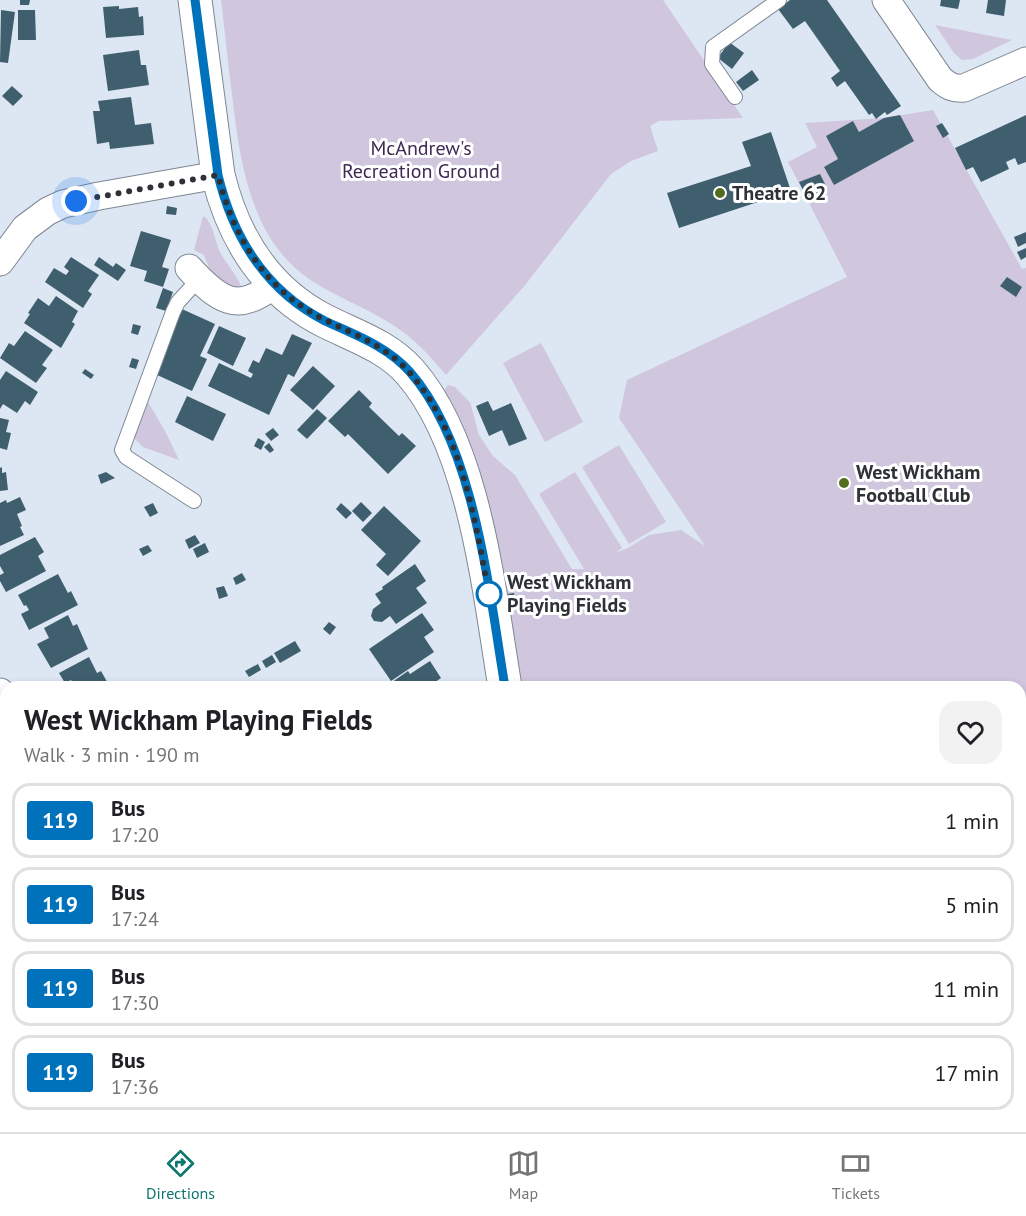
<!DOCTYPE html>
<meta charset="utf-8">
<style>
body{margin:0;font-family:"PT Sans",sans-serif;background:#f2f2f2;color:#202124;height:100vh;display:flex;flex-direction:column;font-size:22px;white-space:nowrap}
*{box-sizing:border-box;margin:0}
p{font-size:20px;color:#757577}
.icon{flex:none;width:33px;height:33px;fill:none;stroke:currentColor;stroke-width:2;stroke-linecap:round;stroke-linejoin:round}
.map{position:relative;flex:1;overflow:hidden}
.drawer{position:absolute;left:0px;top:681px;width:1026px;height:452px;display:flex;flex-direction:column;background:#fff;border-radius:18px 18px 0 0;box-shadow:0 3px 9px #0003}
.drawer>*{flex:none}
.badge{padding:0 12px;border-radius:4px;font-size:21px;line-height:39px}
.you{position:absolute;width:30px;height:30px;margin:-15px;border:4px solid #fff;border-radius:50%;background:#1a73e8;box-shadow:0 0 0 9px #1a73e833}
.map>.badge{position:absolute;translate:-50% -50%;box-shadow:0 0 0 3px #fff}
.round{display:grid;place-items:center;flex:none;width:63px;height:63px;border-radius:18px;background:#f2f2f2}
.overview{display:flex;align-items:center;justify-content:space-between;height:102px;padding:0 24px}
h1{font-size:28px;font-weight:700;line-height:45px}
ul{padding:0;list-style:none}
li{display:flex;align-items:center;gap:18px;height:75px;margin:0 12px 9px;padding:0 12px;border:3px solid #e0e0e0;border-radius:18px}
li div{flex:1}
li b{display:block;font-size:22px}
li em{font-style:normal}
li .badge{min-width:66px;font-weight:700;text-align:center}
.dock{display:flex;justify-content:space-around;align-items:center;height:84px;border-top:2px solid #e0e0e0;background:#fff;font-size:16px;color:#757577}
.dock a{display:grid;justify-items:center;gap:3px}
.dock .active{color:#0f766e}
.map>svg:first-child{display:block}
</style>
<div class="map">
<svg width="1026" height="1132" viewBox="0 0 1026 1132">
<rect width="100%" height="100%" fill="#dde7f3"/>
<g fill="#d0c6de">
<path d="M221 0H663L743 118 659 121 650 126 658 151 631 161 611 174 526 284 446 375C430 356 415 339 393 325 367 308 336 297 309 279 250 238 240 162 232 95 228 64 225 32 221 0Z"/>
<path d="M935 25 1012 40 973 59 962 60 954 53Z"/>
<path d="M933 110 1022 269 1026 268V832L1020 836V687H516L444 396V390L448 385 455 387 470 402 479 435 493 456 515 475 572 569H584L539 494 575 472 622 548 615 553 628 548 649 535 681 530 705 546 619 418 627 380 847 277 788 162 817 147 805 123 884 118Z"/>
<path d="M203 216C212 220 215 240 219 250 226 265 240 277 243 293H238L211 273 204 255 194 250Z"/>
<path d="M541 343 583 422 545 442 503 363Z"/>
<path d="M148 402 165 431 179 460 143 447 134 438 135 429Z"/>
<path d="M619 445 666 522 629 544 582 467Z"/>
<path d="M1020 975 1026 990V1093L1020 1081Z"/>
</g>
<g fill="#3f5f6e">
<path d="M20 0H30L29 5H20Z"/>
<path d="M790 0H827L901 106 887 115 885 112 876 119 872 113 869 115 845 81 837 87 831 78 840 71 805 21 793 29 778 9Z"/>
<path d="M941 0H960L958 9 940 6Z"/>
<path d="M988 0H1006L1004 16 986 13Z"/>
<path d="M119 6V9L138 7 139 17 143 16 144 35 106 38 103 7Z"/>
<path d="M1 10 15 12 8 63 0 62Z"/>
<path d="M18 10H35L36 40H18Z"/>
<path d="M729 42 744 53 732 69 718 58Z"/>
<path d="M139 50 141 65H146L149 85 108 91 103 55Z"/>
<path d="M752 70 759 80 743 91 736 82Z"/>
<path d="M12 86 23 96 13 106 2 96Z"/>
<path d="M131 97 135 125 151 123 154 144 110 149 109 142 97 144 93 111H100L98 101Z"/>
<path d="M900 115 914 141 834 185 824 167 838 159 826 136 853 121 859 132 884 118Z"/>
<path d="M1026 115V162L1018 165 1015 158 1006 162 1009 169 981 182 973 167 966 170 955 148Z"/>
<path d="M942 123 949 134 943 138 936 126Z"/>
<path d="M771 132 791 191 679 228 667 193 751 166 742 142Z"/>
<path d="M820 174 828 190 807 198 799 182Z"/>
<path d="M167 206 177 208 176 215 166 214Z"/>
<path d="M141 231 171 240 162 267 169 269 163 287 144 281 147 271 130 266Z"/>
<path d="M1026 232V243L1018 247 1014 237Z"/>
<path d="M1026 248V257L1021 260 1017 252Z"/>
<path d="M71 257 99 275 88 291 92 294 83 308 45 282 54 268 66 275 69 271 64 267Z"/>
<path d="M99 257 113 267 116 263 126 270 118 281 94 265Z"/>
<path d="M1007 277 1022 287 1016 297 1000 286Z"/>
<path d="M163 288 173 292 166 311 156 308Z"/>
<path d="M56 296 78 311 72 322 75 324 61 348 24 323 30 314 28 313 38 298 49 306Z"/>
<path d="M182 309 215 324 200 356 207 359 192 391 155 374Z"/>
<path d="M133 324 141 326 138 335 131 333Z"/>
<path d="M219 326 246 338 233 366 207 353Z"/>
<path d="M25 331 53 350 42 365 47 368 36 383 0 358 9 343 14 346Z"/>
<path d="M292 334 312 343 294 377 288 374 269 415 208 386 219 363 251 378 253 374 248 371 253 360 259 363 266 348 282 355Z"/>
<path d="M132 358 139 360 136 369 129 367Z"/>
<path d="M313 366 335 386 313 410 290 390Z"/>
<path d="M85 369 94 375 91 379 82 373Z"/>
<path d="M6 371 38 392 30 405 25 401 17 413 3 404 0 409V380Z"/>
<path d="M359 390 372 403 369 407 399 436 402 433 416 446 388 474 348 434 345 437 328 421Z"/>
<path d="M187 396 226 414 213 441 175 422Z"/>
<path d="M488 401 493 411 511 403 527 439 509 446 502 430 489 436 476 406Z"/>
<path d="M317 409 327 418 307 439 297 430Z"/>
<path d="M0 418 9 420 6 432 11 433 7 450 0 448Z"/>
<path d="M273 428 279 435 271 441 265 434Z"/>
<path d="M258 438 265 442 261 450 254 446Z"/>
<path d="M269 443 274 450 270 453 264 447Z"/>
<path d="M2 467V473L6 472 8 490 0 491V468Z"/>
<path d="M106 472 115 478 101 484 98 475Z"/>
<path d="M20 497 26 510 17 514 22 526 20 527 24 535 0 546V503L6 500 7 503Z"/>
<path d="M361 502 372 513 363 522 352 511Z"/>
<path d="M153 503 158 513 150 517 144 507Z"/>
<path d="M341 503 352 513 346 519 336 509Z"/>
<path d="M384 506 421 541 388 576 376 565 386 554 361 530Z"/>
<path d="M195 535 200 543 189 549 185 540Z"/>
<path d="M35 537 44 552 38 556 46 571 6 592 0 581V575L4 573 0 566V555Z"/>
<path d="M205 543 209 552 197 558 193 549Z"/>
<path d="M148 545 152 551 143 556 139 549Z"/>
<path d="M415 564 426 581 416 588 427 603 396 624 390 616 382 622 374 621 371 616 373 609 381 603 375 594 383 589 382 587Z"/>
<path d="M242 573 246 580 236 585 233 578Z"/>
<path d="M58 574 68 593 71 591 78 605 29 630 21 614 29 610 26 605 24 606 18 595Z"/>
<path d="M224 586 228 596 219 599 216 588Z"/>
<path d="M514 593 515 605H510L508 594Z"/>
<path d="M422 613 434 630 424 637 434 652 391 681 369 649Z"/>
<path d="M68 615 73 626 77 624 88 649 51 668 37 644 49 638 44 628Z"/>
<path d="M329 622 336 627 330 635 323 629Z"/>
<path d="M295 641 301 651 280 663 274 653Z"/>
<path d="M272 655 276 662 266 668 262 661Z"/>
<path d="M89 657 97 673 101 671 110 687H75L71 680 65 683 59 673Z"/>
<path d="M430 661 441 678 431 685 432 687H385L408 671 410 674Z"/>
<path d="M258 664 261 670 249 677 245 671Z"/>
<path d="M0 825 3 830 6 828V848L0 851Z"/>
<path d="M6 856V898L0 901V859Z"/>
<path d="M147 1126H157L158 1128 172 1126 174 1132H138L137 1129Z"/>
<path d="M288 1126H345L348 1132H291Z"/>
<path d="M682 1126H712L711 1132H686L680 1131Z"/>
<path d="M722 1126H762L761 1132H721Z"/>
<rect x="770" y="1126" width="10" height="6"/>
<path d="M781 1126H872V1129L861 1130V1132H781Z"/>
<path d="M890 1126H935L940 1132H895Z"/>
</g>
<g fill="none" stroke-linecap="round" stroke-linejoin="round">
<g stroke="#7e8792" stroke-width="16">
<g id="service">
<path d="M735 97 712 64 713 47 779 0"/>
<path d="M194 501 126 457 122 450 173 312 178 302 199 279"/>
</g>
</g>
<g stroke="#7e8792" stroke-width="29">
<g id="minor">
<path d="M886 0 940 79C948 86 953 89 964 88L1026 61"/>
<path d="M0 262 25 228 48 211 63 204 99 196 218 175"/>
<path d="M189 268C218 300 238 315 274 284"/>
<path d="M0 692 6 703"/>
<path d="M229 1126 231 1132"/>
</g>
</g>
<g stroke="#7e8792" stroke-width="35">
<g id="tertiary">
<path d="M195 0 218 175C233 237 266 291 325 321 355 336 387 346 410 372 475 446 489 592 505 687"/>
<path d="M1013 1126 1015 1132"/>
</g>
</g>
<use href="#service" stroke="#fff" stroke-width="14"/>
<use href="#minor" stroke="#fff" stroke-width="27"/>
<use href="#tertiary" stroke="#fff" stroke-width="33"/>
</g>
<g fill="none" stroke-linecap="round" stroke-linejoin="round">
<g stroke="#fff" stroke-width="14">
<path id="line" d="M195 0 218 175C233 237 266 291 325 321 355 335 387 346 410 372 475 446 489 592 505 687"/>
</g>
<use href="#line" stroke="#0072bc" stroke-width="9"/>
<path stroke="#2e3136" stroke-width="6" stroke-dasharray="0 10.8" d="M76 201 218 175C233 237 266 291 325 320 355 335 386 346 409 372 463 432 476 525 490 601L489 594"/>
</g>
<g fill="#526d20" stroke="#fff" stroke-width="2">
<circle cx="720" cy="193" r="6"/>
<circle cx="844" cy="483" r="6"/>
</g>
<circle fill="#fff" stroke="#0072bc" stroke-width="3" cx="489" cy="594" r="12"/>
<g text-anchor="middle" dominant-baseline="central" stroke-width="6" stroke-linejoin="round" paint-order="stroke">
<g font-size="20" fill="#3e2953" stroke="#fff">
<text x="421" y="148">McAndrew's<tspan x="421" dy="23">Recreation Ground</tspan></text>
</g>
<g font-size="20" font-weight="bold" fill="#2e3136" stroke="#fff" text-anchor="start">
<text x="732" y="193">Theatre 62</text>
<text x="856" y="472">West Wickham<tspan x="856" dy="23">Football Club</tspan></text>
</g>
<g font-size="20" font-weight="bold" fill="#2e3136" stroke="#fff" text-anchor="start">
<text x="507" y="582">West Wickham<tspan x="507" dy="23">Playing Fields</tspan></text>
</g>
</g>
</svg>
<div class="you" style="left:76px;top:201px"></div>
<section class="drawer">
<div class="overview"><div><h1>West Wickham Playing Fields</h1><p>Walk · 3 min · 190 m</p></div><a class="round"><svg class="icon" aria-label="heart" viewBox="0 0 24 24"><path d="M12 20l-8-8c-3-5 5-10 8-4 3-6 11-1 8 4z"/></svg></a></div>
<ul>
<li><span class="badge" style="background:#0072bc;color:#fff">119</span><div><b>Bus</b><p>17:20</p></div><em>1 min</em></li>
<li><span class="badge" style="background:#0072bc;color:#fff">119</span><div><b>Bus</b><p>17:24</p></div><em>5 min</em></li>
<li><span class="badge" style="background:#0072bc;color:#fff">119</span><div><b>Bus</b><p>17:30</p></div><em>11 min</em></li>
<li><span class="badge" style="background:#0072bc;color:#fff">119</span><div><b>Bus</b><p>17:36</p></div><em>17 min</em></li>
</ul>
</section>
</div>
<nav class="dock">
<a class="active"><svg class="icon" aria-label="directions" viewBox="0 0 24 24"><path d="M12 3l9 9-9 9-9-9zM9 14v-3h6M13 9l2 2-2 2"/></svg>Directions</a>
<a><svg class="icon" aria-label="map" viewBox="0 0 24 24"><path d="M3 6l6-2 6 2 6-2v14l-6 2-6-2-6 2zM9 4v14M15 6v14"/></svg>Map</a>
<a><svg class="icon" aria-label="tickets" viewBox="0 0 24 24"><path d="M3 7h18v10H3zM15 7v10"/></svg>Tickets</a>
</nav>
